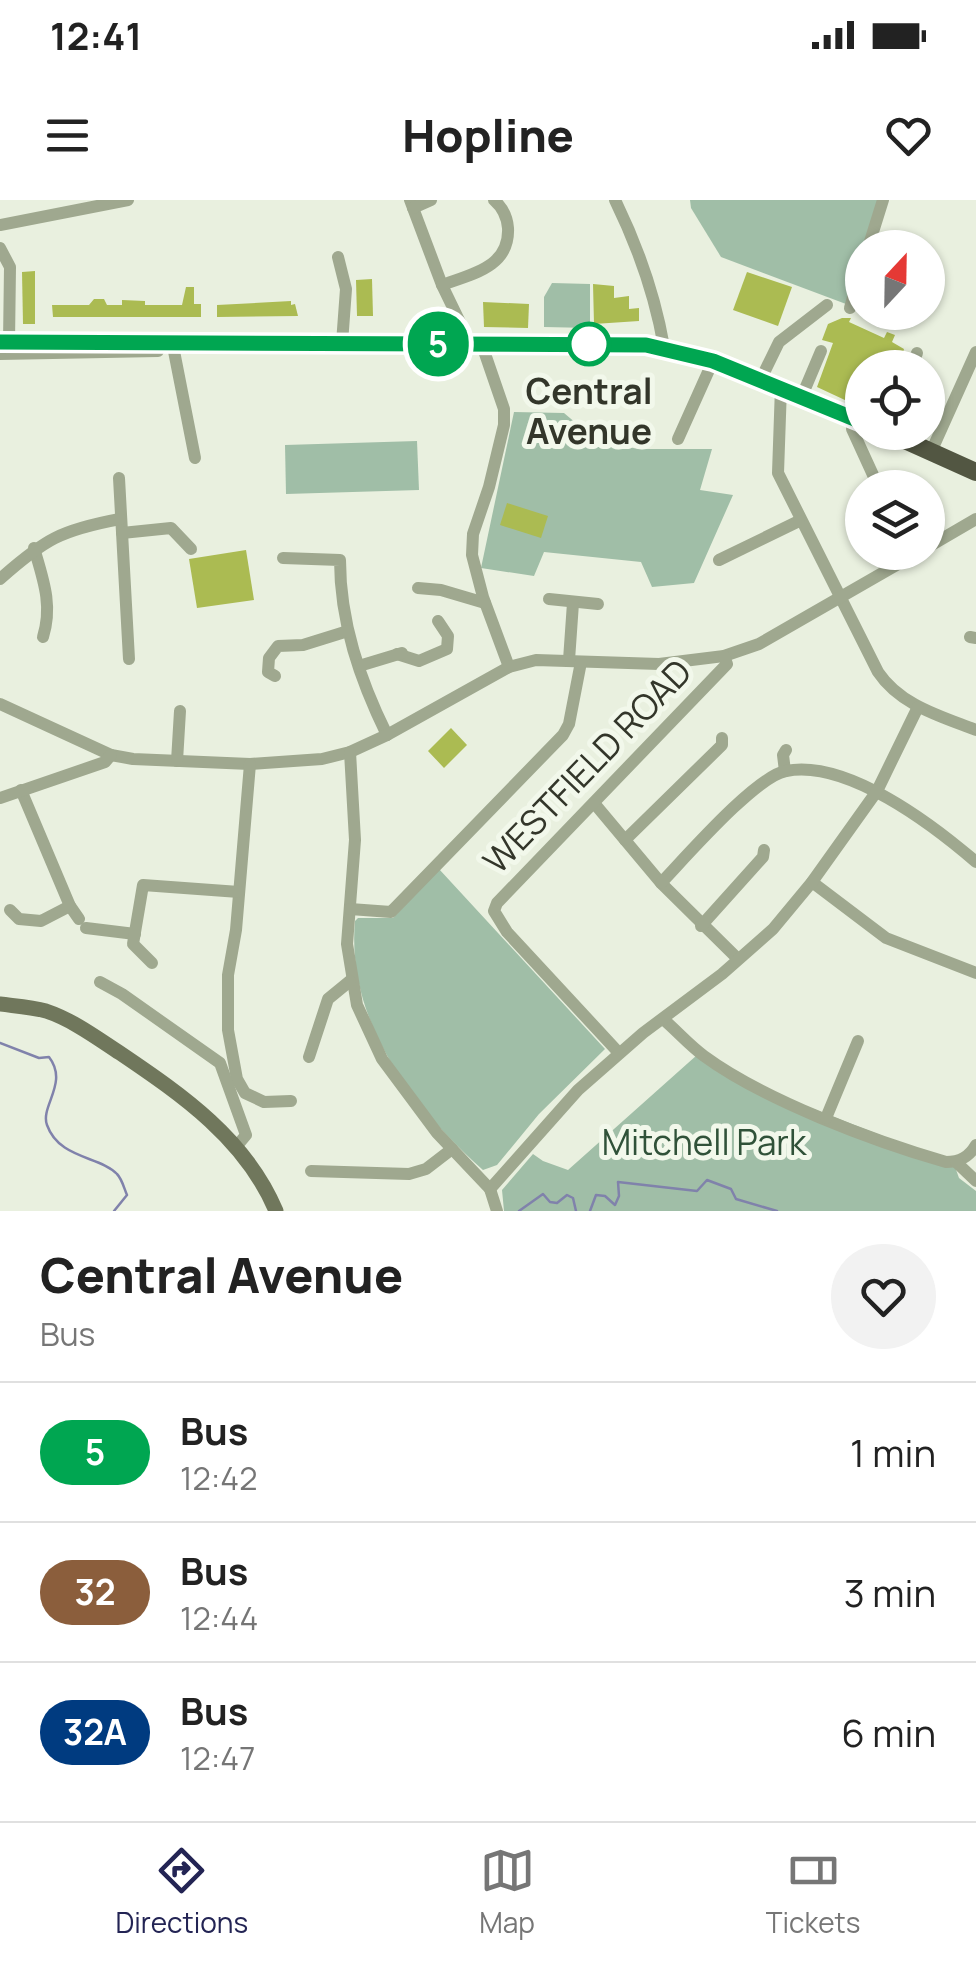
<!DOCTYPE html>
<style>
body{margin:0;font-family:Manrope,sans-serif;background:#f2f2f2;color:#222;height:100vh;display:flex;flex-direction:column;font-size:38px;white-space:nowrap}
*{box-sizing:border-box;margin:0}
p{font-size:32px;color:#767676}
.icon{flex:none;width:55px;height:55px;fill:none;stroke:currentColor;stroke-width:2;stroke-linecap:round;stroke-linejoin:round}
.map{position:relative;height:1011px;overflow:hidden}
.details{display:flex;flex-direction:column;background:#fff;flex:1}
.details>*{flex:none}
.badge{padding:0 20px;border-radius:32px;font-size:35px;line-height:65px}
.needle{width:65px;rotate:22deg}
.tools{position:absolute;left:845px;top:30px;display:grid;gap:20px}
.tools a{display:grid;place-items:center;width:100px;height:100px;border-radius:50%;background:#fff;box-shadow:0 2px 8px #0004;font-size:50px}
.map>.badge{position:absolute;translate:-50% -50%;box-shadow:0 0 0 5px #fff}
.round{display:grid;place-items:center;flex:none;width:105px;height:105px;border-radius:52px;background:#f2f2f2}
.summary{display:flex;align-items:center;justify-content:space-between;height:170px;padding:0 40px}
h1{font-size:48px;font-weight:800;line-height:75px}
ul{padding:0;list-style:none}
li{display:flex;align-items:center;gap:30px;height:140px;padding:0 40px;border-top:2px solid #e0e0e0}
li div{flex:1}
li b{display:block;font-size:38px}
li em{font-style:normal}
li .badge{min-width:110px;font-weight:700;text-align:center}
.status{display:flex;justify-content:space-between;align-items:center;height:70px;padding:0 50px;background:#fff;direction:ltr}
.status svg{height:28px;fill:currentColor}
header{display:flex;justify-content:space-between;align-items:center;height:130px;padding:0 40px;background:#fff;font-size:45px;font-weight:800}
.menu{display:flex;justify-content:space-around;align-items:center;height:140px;border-top:2px solid #e0e0e0;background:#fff;font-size:28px;color:#767676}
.menu a{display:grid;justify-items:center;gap:5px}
.menu .current{color:#232454}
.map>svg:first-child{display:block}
</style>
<div class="status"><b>12:41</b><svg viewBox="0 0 49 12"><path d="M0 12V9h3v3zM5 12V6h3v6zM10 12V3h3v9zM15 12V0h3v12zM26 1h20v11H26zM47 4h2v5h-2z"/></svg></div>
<header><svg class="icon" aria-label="menu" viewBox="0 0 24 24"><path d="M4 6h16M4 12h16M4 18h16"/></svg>Hopline<svg class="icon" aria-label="heart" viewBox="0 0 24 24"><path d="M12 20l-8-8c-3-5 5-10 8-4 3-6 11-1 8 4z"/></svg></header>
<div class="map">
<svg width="976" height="1011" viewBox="0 0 976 1011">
<rect width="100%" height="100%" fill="#e9f0df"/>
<g fill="#a0bea7">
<path d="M690 0H879L846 104 721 57 691 8Z"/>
<path d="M552 83 590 84V128L544 127V97Z"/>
<path d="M514 212 564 213 596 240 638 249H712L700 290 733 295 694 383 652 387 641 362 544 352 534 376 481 368Z"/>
<path d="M417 241 419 290 286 294 285 245Z"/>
<path d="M439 669 605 849 539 914 497 965 483 970C412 907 346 820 355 721L358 718H393Z"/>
<path d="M697 855 724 874 954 964 959 978 976 991V1011H504L502 990 533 954 543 961 568 970Z"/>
</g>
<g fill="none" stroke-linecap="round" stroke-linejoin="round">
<g stroke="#8082ab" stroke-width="2.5">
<path d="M0 843 39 858 49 857C69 883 40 906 47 925 59 959 100 956 117 974 122 979 124 988 127 995L114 1011"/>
<path d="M519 1011 543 994 550 1002 557 1003 567 995 573 998 576 1011"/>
<path d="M590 1011 596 995 605 996 615 1005 619 996 618 982 697 991 707 980 731 989 736 999 777 1011"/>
</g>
</g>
<g fill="#abbb52">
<path d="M35 71V124H23L22 72Z"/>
<path d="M747 72 792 87 778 126 733 110Z"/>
<path d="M372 79 373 116H357L356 80Z"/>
<path d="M593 84 614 86V98L629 96V109L639 108V121L594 124Z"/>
<path d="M186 87H194V104H201V117H53L52 105H89L94 99H104L107 105H122V100L145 101V105H182Z"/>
<path d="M291 101V105L295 104 298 116 217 117V105Z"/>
<path d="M483 102 529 104 528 128 484 127Z"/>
<path d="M842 118H851L849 122 884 138 887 132 895 135 892 142 904 149 899 168H862V208L817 187 833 143 822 140 828 124Z"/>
<path d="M507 303 548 316 541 338 500 325Z"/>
<path d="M246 350 254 400 197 408 189 359Z"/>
<path d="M451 528 467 545 444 568 428 551Z"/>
</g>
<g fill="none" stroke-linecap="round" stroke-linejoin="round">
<g stroke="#9fa88f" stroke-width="12">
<path d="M410 0 442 85 471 145"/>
<path d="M615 0C638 47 655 95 664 147"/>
<path d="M413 8 431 0"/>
<path d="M0 25 128 0"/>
<path d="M0 48 10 67 9 142"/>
<path d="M868 48 883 0"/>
<path d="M338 57 346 89 342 143"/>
<path d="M442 85C472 74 510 67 508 28 507 16 502 7 494 0"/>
<path d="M850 108 862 66"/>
<path d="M172 141 195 258"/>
<path d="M482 145 504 209V225L489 287 473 334 472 355 483 397 509 467"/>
<path d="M0 154 158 151"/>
<path d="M911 168 917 153"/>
<path d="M761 179 779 142 827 105"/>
<path d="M781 187 778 273 878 472C900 505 940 516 976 530"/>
<path d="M802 196 821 151"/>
<path d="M854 219 852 229 879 288"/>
<path d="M678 239 713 161"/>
<path d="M931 252 976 152"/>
<path d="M119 278 129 459"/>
<path d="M122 333 171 328 191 349"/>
<path d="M928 347 976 319"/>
<path d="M34 348C43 379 53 405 43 437"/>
<path d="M283 358 340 360C340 422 360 480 387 535"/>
<path d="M719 360 799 321"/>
<path d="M0 379C45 339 61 330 120 319"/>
<path d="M418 388 441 390 485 403"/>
<path d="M549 399 598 404"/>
<path d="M970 437 976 438"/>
<path d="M397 454 419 461 447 449 448 436 438 421"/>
<path d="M569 460 573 403"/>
<path d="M359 466 402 453"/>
<path d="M275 476 268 472 269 458 278 446 303 445 348 431"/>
<path d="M0 504 111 555 133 559 250 564 322 559 350 552 387 535 509 467 536 460 659 464 724 456 759 444 919 352"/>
<path d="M350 552 355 640 347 744 357 805 382 859 437 933 490 989 497 1011"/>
<path d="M177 561 180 511"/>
<path d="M250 564 236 730 228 775V830L237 879 245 893 264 902 291 901"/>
<path d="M785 571 783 555 786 550"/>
<path d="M21 590 70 706 79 719"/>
<path d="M0 598 105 562 111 555"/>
<path d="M594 603 661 683 738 759"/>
<path d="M625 640 722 545V538"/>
<path d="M812 682 886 738 976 773"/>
<path d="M661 683C685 658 756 576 786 571 847 559 933 625 976 662"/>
<path d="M350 709 391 712 563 535 569 524 581 462"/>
<path d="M10 710 19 719 41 721 70 706"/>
<path d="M701 726 763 657 764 650"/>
<path d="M86 728 135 734"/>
<path d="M152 763 133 744 143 685 239 692"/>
<path d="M100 782 122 794 220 863 246 935 236 947"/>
<path d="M663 819C677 831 689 845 704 856 764 900 873 941 946 962 960 962 969 957 976 945"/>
<path d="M619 853 507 732 494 711 497 703 727 464 724 456"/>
<path d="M309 857 328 799 350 781"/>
<path d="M826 918 858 841"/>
<path d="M956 962 976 981"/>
<path d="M311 971 409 974 426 969 452 949"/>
<path d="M490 989 578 890 643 833 722 774 773 729 812 682 877 591 918 507"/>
</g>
<path stroke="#70775c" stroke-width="15" d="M0 804C15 806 31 807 46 811 73 820 97 838 120 853 182 895 246 939 276 1011"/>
<g stroke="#525642" stroke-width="18">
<path d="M0 142 646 145 713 161 862 222"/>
<path d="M887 232 976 272"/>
</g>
</g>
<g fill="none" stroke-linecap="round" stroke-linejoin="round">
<g stroke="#fff" stroke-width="22">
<path id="line" d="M0 142 646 145 713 161 862 222"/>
</g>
<use href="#line" stroke="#00a651" stroke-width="15"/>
</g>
<circle fill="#fff" stroke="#00a651" stroke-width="5" cx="589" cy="144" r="20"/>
<g text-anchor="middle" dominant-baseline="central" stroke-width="10" stroke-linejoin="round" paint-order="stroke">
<g font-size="35" font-weight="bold" fill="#33362a" stroke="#f2f8eb">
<text x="589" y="191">Central<tspan x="589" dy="40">Avenue</tspan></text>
</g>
<g font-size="35" fill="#33362a" stroke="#f2f8eb">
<text transform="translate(587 566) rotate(-46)">WESTFIELD ROAD</text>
</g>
<g font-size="35" fill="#305239" stroke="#f2f8eb">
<text x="704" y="942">Mitchell Park</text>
</g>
</g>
</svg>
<div class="tools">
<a><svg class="needle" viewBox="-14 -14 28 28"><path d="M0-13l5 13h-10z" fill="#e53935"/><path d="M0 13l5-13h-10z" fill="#767676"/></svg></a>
<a><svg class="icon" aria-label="locate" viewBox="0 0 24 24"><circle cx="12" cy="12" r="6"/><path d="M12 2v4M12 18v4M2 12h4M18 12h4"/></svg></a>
<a><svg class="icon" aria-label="layers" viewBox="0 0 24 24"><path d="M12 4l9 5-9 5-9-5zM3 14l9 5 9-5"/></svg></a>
</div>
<b class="badge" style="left:438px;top:144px;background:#00a651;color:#fff">5</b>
</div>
<section class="details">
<div class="summary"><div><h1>Central Avenue</h1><p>Bus</p></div><a class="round"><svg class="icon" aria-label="heart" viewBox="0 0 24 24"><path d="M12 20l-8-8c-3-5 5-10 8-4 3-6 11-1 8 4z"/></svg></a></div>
<ul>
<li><span class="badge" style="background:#00a651;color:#fff">5</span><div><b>Bus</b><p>12:42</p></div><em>1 min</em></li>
<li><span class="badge" style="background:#8b5e3c;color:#fff">32</span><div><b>Bus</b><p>12:44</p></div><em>3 min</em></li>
<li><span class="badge" style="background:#003b80;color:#fff">32A</span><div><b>Bus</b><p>12:47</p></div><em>6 min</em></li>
</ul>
</section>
<nav class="menu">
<a class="current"><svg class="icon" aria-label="directions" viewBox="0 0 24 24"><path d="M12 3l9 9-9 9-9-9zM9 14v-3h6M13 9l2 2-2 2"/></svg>Directions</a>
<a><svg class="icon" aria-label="map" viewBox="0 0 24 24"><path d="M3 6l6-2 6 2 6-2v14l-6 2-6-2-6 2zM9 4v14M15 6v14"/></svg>Map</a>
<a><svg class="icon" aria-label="tickets" viewBox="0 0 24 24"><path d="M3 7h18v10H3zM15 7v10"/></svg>Tickets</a>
</nav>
